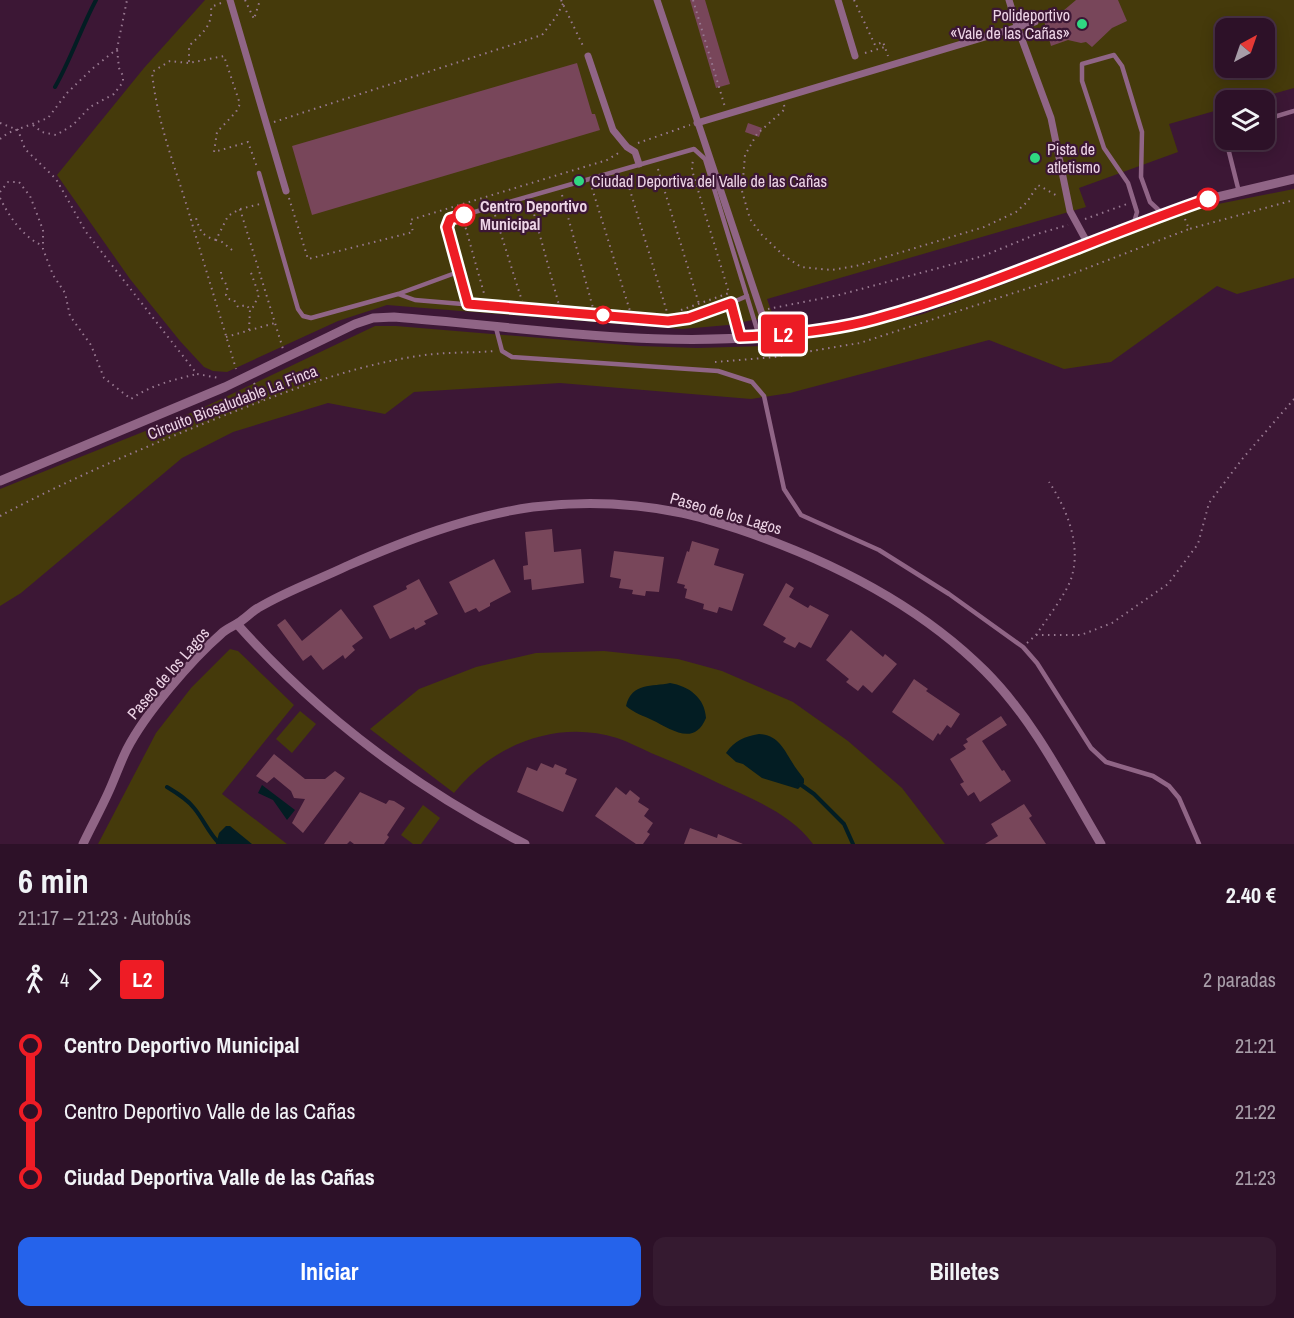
<!DOCTYPE html>
<html lang="es">
<meta charset="utf-8">
<style>
body{margin:0;font-family:"Archivo Narrow",sans-serif;background:#351a30;color:#f1f3f6;height:100vh;display:flex;flex-direction:column;font-size:22px;white-space:nowrap}
*{box-sizing:border-box;margin:0}
p{font-size:20px;color:#a79da8}
.icon{flex:none;width:33px;height:33px;fill:none;stroke:currentColor;stroke-width:2;stroke-linecap:round;stroke-linejoin:round}
.map{position:relative;height:844px;overflow:hidden}
.side{display:flex;flex-direction:column;background:#2d1128;flex:1}
.side>*{flex:none}
.badge{padding:0 12px;border-radius:4px;font-size:21px;line-height:39px}
.needle{width:39px;rotate:40deg}
.controls{position:absolute;left:1215px;top:18px;display:grid;gap:12px}
.controls a{display:grid;place-items:center;width:60px;height:60px;border-radius:12px;background:#2d1128;box-shadow:0 3px 15px #0003,0 0 0 2px #483145;font-size:30px}
.map>.badge{position:absolute;translate:-50% -50%;box-shadow:0 0 0 3px #fff}
.legs{display:flex;align-items:center;gap:9px;height:66px;padding:0 18px;font-size:20px}
.legs p{margin-inline-start:auto}
.headline{display:flex;align-items:center;justify-content:space-between;height:102px;padding:0 18px}
h1{font-size:33px;font-weight:700;line-height:45px}
.button{display:flex;gap:12px;margin-top:auto;padding:12px 18px}
.button a{flex:1;height:69px;border-radius:12px;background:#2563eb;color:#fff;font-size:24px;font-weight:700;line-height:69px;text-align:center}
.button a+a{background:#351a30;color:#f1f3f6}
ul{padding:0 18px;list-style:none}
li{display:flex;align-items:center;gap:21px;height:66px;font-size:22px}
li i{display:grid;place-items:center;width:9px;height:100%;margin:0 8px;background:currentColor}
li i::after{content:'';width:15px;height:15px;margin:-8px;border:4px solid;border-radius:50%;background:#2d1128}
li p{margin-inline-start:auto}
li:first-child i{background:linear-gradient(#0000 50%,currentColor 0)}
li:last-child i{background:linear-gradient(currentColor 50%,#0000 0)}
.map>svg:first-child{display:block}
</style>
<div class="map">
<svg width="1294" height="844" viewBox="0 0 1294 844">
<rect width="100%" height="100%" fill="#3c1735"/>
<g fill="#453a0b" fill-rule="evenodd">
<path d="M205 0H1294V88L1251 100H1226L1225 108 1169 124 1178 152 1079 188 1086 207 767 299 773 316 728 325 682 329 387 305 338 321 227 372 213 371 204 367 180 341 130 279 57 175 144 68ZM1226 28H1264V68H1226Z"/>
<path d="M1294 189V278L1237 294 1217 286 1111 362 1064 369 989 340 790 393 751 399 560 383 414 392 385 414 328 403 233 432 182 458 21 593 0 606V489L198 410 375 326H396L639 346 697 348 767 346 848 332 923 314 1010 282 1132 232 1183 214 1203 207Z"/>
<path d="M230 649 238 651 294 705 222 794 287 844H98L156 733 191 688Z"/>
<path d="M604 651 678 659 722 671 793 702 848 741 902 788 945 844H813C790 813 752 799 718 783 696 772 674 762 651 753 640 748 629 742 617 738 557 719 492 745 454 793L370 729 419 689 476 667 536 653Z"/>
<path d="M300 711 316 724 292 753 276 739Z"/>
<path d="M423 805 440 818 421 844H413L401 835Z"/>
</g>
<g fill="#031d23">
<path d="M670 683C689 686 705 698 706 718 694 747 671 729 652 720 644 716 634 713 626 706 632 682 652 687 670 683Z"/>
<path d="M759 734C778 735 783 748 792 762 795 768 800 773 804 779V783L798 789 762 778 743 764 736 762 726 753C734 741 745 736 759 734Z"/>
<path d="M262 785 295 810 287 820 273 800 258 793Z"/>
<path d="M226 826H230L252 844H216L219 833Z"/>
</g>
<g fill="none" stroke-linecap="round" stroke-linejoin="round">
<g stroke="#031d23" stroke-width="4">
<path d="M55 87C71 59 81 28 96 0"/>
<path d="M800 784 814 794 844 824 853 844"/>
<path d="M167 787C177 793 187 799 194 808 204 820 209 834 220 844"/>
</g>
</g>
<g fill="#78465a">
<path d="M690 0H705L730 84 716 88Z"/>
<path d="M1076 0H1118L1127 21 1112 28 1092 47 1086 42 1081 43 1068 40 1051 46 1043 17 1063 11Z"/>
<path d="M577 63 592 114H595L600 130 312 215 292 146Z"/>
<path d="M748 123 762 128 759 137 745 132Z"/>
<path d="M552 529 554 552 581 549 584 583 532 590 531 579 524 580 523 566 528 565 525 532Z"/>
<path d="M692 541 719 549 714 565 744 574 732 611 719 607 717 613 703 609 704 604 685 598 687 589 684 588 685 585 677 583 687 551 689 552Z"/>
<path d="M614 551 664 557 659 592 646 591 645 596 632 594 633 590 619 588 621 579 610 577Z"/>
<path d="M494 559 511 592 490 603V606L479 612 476 608 465 613 449 582Z"/>
<path d="M419 579 438 614 424 621 426 624 415 630 414 627 390 639 373 606 407 589 406 586Z"/>
<path d="M786 583 794 588 789 597 808 608 810 605 829 615 811 648 799 642 795 648 783 642 786 638 763 625Z"/>
<path d="M341 609 363 638 352 646 355 650 345 659 343 655 323 670 311 655 303 661 277 625 285 619 302 641Z"/>
<path d="M851 630 883 657 885 654 897 664 872 693 863 685 858 691 846 682 849 679 826 660Z"/>
<path d="M914 679 928 689 926 691 960 714 951 728 947 725 940 735 938 733 933 741 892 712Z"/>
<path d="M1001 716 1007 725 982 741 1002 771 1004 770 1011 781 980 802 974 792 968 796 960 784 964 782 950 759 966 749 963 745 968 742 966 739Z"/>
<path d="M274 754 305 779H325L335 771 345 778 303 833 292 823 305 799 294 798 291 791 274 777 267 783 256 776Z"/>
<path d="M541 763 553 768 555 764 567 769 565 774 577 779 563 812 517 792 527 767 537 771Z"/>
<path d="M616 787 626 795 630 790 640 798 638 802 649 809 644 816 653 823 647 832 650 834 643 844H636L595 816Z"/>
<path d="M360 792 386 804 389 800 394 801 405 808 387 835 389 837 384 844H354L350 841 347 844H324Z"/>
<path d="M1024 804 1032 816 1029 818 1046 844H985L998 836 991 824Z"/>
<path d="M690 828 717 838 718 834 743 844H684Z"/>
</g>
<g fill="none" stroke-linecap="round" stroke-linejoin="round">
<g stroke="#987991" stroke-width="2" stroke-dasharray="1.5 4.5" stroke-linecap="butt">
<path d="M245 0 254 19 260 0"/>
<path d="M561 0 584 48"/>
<path d="M693 0 725 107"/>
<path d="M854 0 875 45 883 42 888 56"/>
<path d="M221 3 211 7C213 26 202 33 189 46V63L224 56 240 104 236 112 217 132 214 152 248 142 257 167"/>
<path d="M865 53 885 47"/>
<path d="M188 63 170 61 152 72C157 124 177 171 191 220"/>
<path d="M784 105 785 109 757 134 745 155 742 191 750 219 761 234 783 255 801 267 831 270 856 266 984 227 1016 212 1027 202 1038 185 1059 197"/>
<path d="M274 122 542 35 556 17 565 0"/>
<path d="M0 123 18 130 25 149 56 179 86 232 197 374 219 378"/>
<path d="M33 125 42 132 56 135 73 125 90 107 114 94 123 82V76L119 68 117 49"/>
<path d="M0 139 8 133 48 118 67 93 92 69 117 49 127 0"/>
<path d="M638 143 690 125"/>
<path d="M658 169 699 304"/>
<path d="M626 177 667 312"/>
<path d="M592 188 630 311"/>
<path d="M0 192 8 182H19L30 196 37 214 43 230V249L53 275 65 293 70 316 91 345 104 378 131 399C151 385 173 380 197 374"/>
<path d="M562 195 593 308"/>
<path d="M0 198C10 218 23 237 43 246"/>
<path d="M289 198 308 259 413 232 410 220 607 160 620 152"/>
<path d="M531 203 559 305"/>
<path d="M240 209 283 349"/>
<path d="M495 215 522 301"/>
<path d="M1085 219 1127 204"/>
<path d="M1185 219 1189 229 1294 200"/>
<path d="M464 222 485 297"/>
<path d="M216 240C202 236 200 231 196 218L191 220 236 369"/>
<path d="M232 250 222 242 216 240 228 216 240 209 260 204"/>
<path d="M221 272V277C226 283 229 287 226 295L228 299 234 300 238 307 246 305 250 309"/>
<path d="M768 309 839 295 983 256 1037 234 1068 225"/>
<path d="M681 310 729 293 692 170 693 158"/>
<path d="M249 330 250 309 253 307 259 295 250 270"/>
<path d="M226 337 275 323"/>
<path d="M715 362 775 357 860 343 1069 275 1189 229"/>
<path d="M254 383 262 400"/>
<path d="M0 516C75 476 154 443 233 412 296 388 358 364 425 355 448 352 471 353 494 351"/>
<path d="M1036 635C1046 620 1066 594 1071 579 1082 546 1067 509 1049 482"/>
<path d="M1027 643 1036 635H1081L1112 623 1168 584 1198 544 1209 503 1243 458 1294 399"/>
</g>
<g stroke="#906586" stroke-width="4.5">
<path d="M1264 120 1294 111"/>
<path d="M1226 132V136"/>
<path d="M1226 140 1239 192"/>
<path d="M259 173 298 309 303 316 311 318 398 294 458 272"/>
<path d="M1133 226 1137 212 1128 183 1104 148 1082 81V64L1114 55 1122 66 1142 132 1141 177 1150 202 1164 215"/>
<path d="M398 294 415 300 668 321 689 318 731 303 740 337"/>
<path d="M731 303 747 296"/>
<path d="M468 304 447 227 450 219 694 149 705 159 759 336"/>
<path d="M496 328 502 351 512 357 718 371 752 382 764 396 784 489 801 515 879 550 949 594 1023 647 1037 663 1091 748 1106 762 1153 776 1169 786 1179 798 1199 844"/>
</g>
<g stroke="#906586" stroke-width="7">
<path d="M230 0 286 191"/>
<path d="M657 0 769 335"/>
<path d="M838 0 855 56"/>
<path d="M1009 0 1017 26 1051 118 1070 211 1088 244"/>
<path d="M588 56 613 130 627 147 635 152 639 164"/>
<path d="M697 123 1035 22"/>
</g>
<g stroke="#906586" stroke-width="9">
<path d="M0 481 225 387 355 324 373 318 394 317C535 328 678 353 819 330 893 318 962 291 1032 265 1081 246 1132 228 1181 208L1209 199 1294 179"/>
<path d="M237 624C319 716 415 788 525 844"/>
<path d="M83 844C91 827 101 809 109 791 115 778 120 763 127 749 145 714 191 660 221 634 226 629 232 627 238 623 245 619 251 612 258 608 286 591 318 580 347 566 406 540 469 516 533 507 582 501 634 503 682 513 701 517 720 523 738 529 827 559 918 604 985 671 1034 720 1066 785 1101 844"/>
</g>
</g>
<g fill="none" stroke-linecap="round" stroke-linejoin="round">
<g stroke="#fff" stroke-width="14">
<path id="line-1" d="M464 215 450 219 447 227 468 304 668 321 689 318 731 303 740 337C785 335 832 331 875 319 989 288 1097 237 1208 199"/>
</g>
<use href="#line-1" stroke="#ee1c25" stroke-width="9"/>
</g>
<g fill="#30d882" stroke="#3c1735" stroke-width="2">
<circle cx="1082" cy="24" r="6"/>
<circle cx="1035" cy="158" r="6"/>
<circle cx="579" cy="181" r="6"/>
</g>
<g fill="#fff" stroke="#ee1c25" stroke-width="3">
<circle cx="1208" cy="199" r="10"/>
<circle cx="464" cy="215" r="10"/>
<circle cx="603" cy="315" r="8"/>
</g>
<g text-anchor="middle" dominant-baseline="central" stroke-width="4.5" stroke-linejoin="round" paint-order="stroke">
<g font-size="16" fill="#edd4e6" stroke="#3c1735" text-anchor="start">
<text x="1070" y="15" text-anchor="end">Polideportivo<tspan x="1070" dy="18">«Vale de las Cañas»</tspan></text>
<text x="1047" y="149">Pista de<tspan x="1047" dy="18">atletismo</tspan></text>
<text x="591" y="181">Ciudad Deportiva del Valle de las Cañas</text>
</g>
<g font-size="16" font-weight="bold" fill="#edd4e6" stroke="#3c1735" text-anchor="start">
<text x="480" y="206">Centro Deportivo<tspan x="480" dy="18">Municipal</tspan></text>
</g>
<g font-size="16" fill="#edd4e6" stroke="#3c1735">
<text transform="translate(232 402) rotate(-21)">Circuito Biosaludable La Finca</text>
<text transform="translate(726 513) rotate(16)">Paseo de los Lagos</text>
<text transform="translate(168 673) rotate(-49)">Paseo de los Lagos</text>
</g>
</g>
</svg>
<div class="controls">
<a><svg class="needle" viewBox="-14 -14 28 28"><path d="M0-13l5 13h-10z" fill="#e53935"/><path d="M0 13l5-13h-10z" fill="#a79da8"/></svg></a>
<a><svg class="icon" aria-label="layers" viewBox="0 0 24 24"><path d="M12 4l9 5-9 5-9-5zM3 14l9 5 9-5"/></svg></a>
</div>
<b class="badge" style="left:783px;top:334px;background:#ee1c25;color:#fff">L2</b>
</div>
<section class="side">
<div class="headline"><div><h1>6 min</h1><p>21:17 – 21:23 · Autobús</p></div><b>2.40 €</b></div>
<div class="legs"><svg class="icon" aria-label="walk" viewBox="0 0 24 24"><circle cx="13" cy="4" r="2"/><path d="M13 8l-2 6 4 7M11 14l-3 7M7 12l3-4h3l4 4"/></svg>4<svg class="icon" aria-label="forward" viewBox="0 0 24 24"><path d="M9 5l7 7-7 7"/></svg><b class="badge" style="background:#ee1c25;color:#fff">L2</b><p>2 paradas</p></div>
<ul>
<li><i style="color:#ee1c25"></i><b>Centro Deportivo Municipal</b><p>21:21</p></li>
<li><i style="color:#ee1c25"></i><span>Centro Deportivo Valle de las Cañas</span><p>21:22</p></li>
<li><i style="color:#ee1c25"></i><b>Ciudad Deportiva Valle de las Cañas</b><p>21:23</p></li>
</ul>
<div class="button"><a>Iniciar</a><a>Billetes</a></div>
</section>
